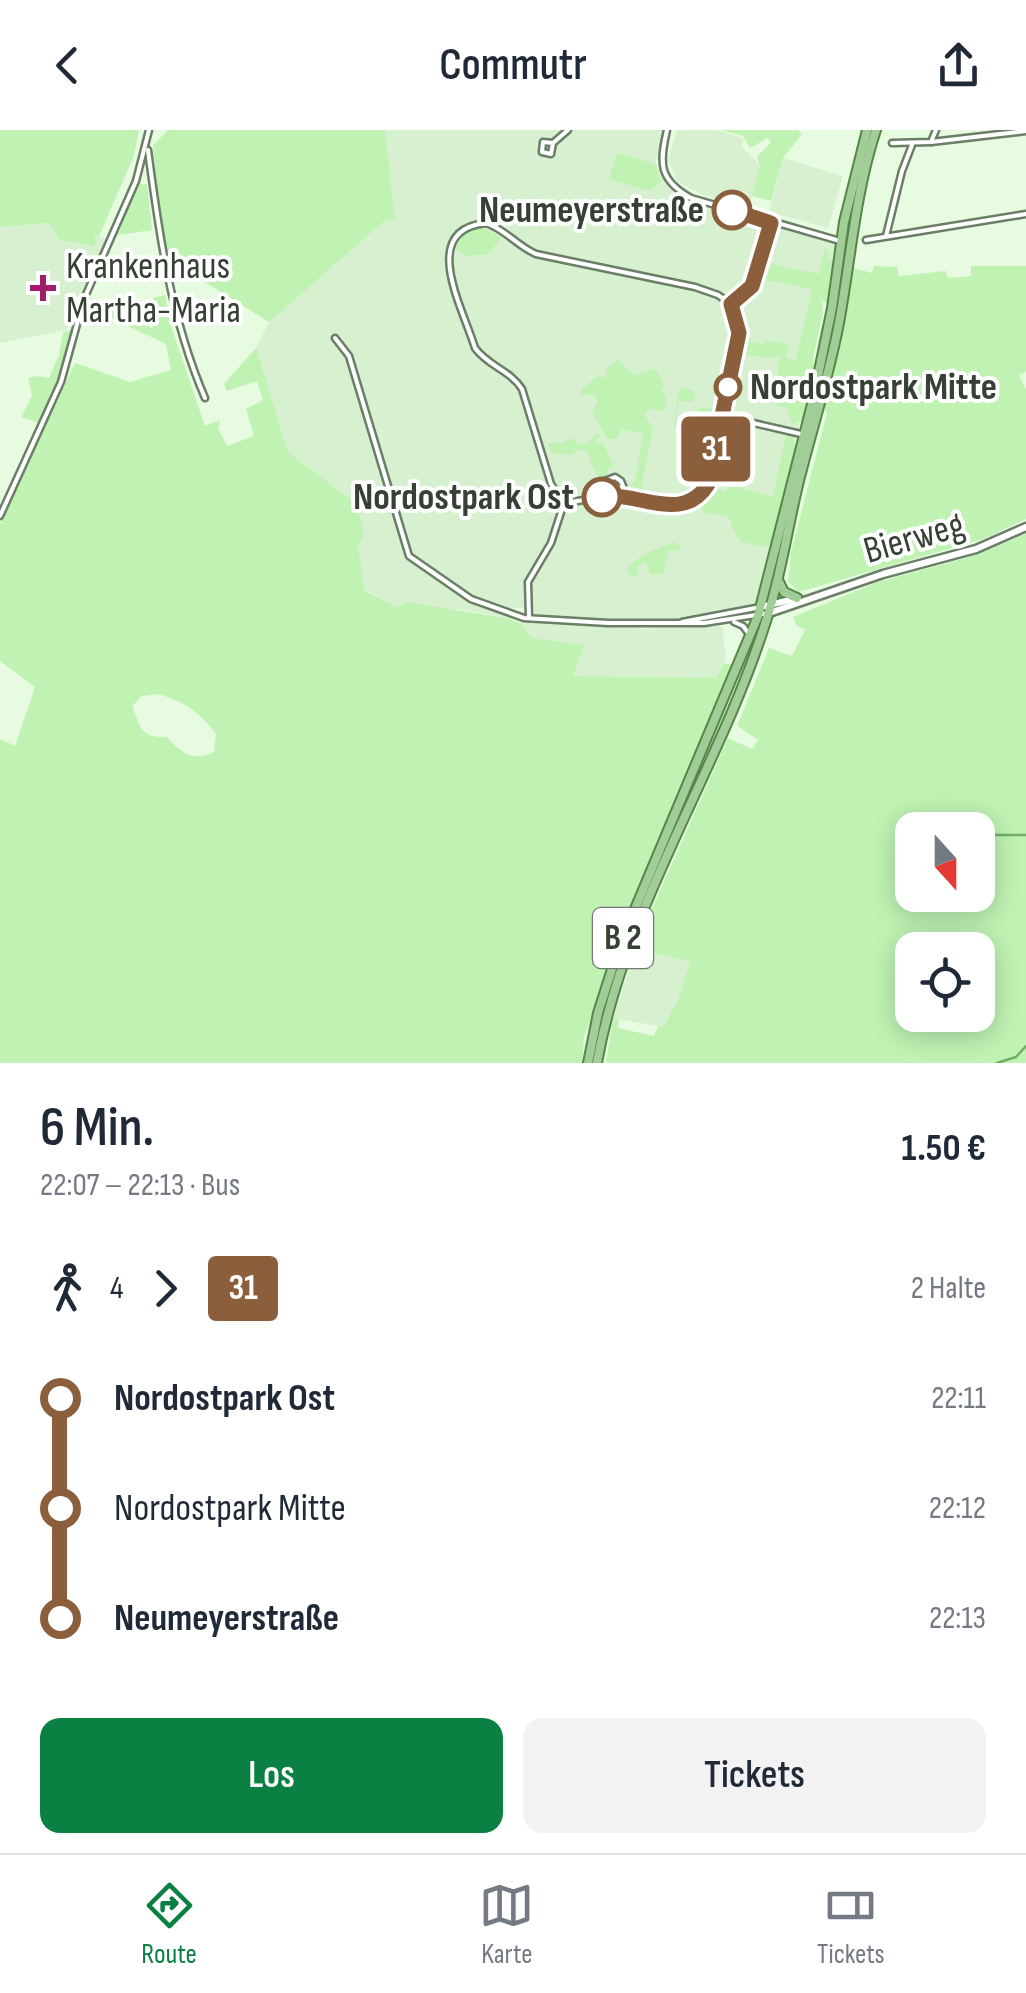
<!DOCTYPE html>
<html lang="de">
<meta charset="utf-8">
<style>
body{margin:0;font-family:"Sofia Sans Condensed",sans-serif;background:#f2f2f3;color:#1f2937;height:100vh;display:flex;flex-direction:column;font-size:38px;white-space:nowrap}
*{box-sizing:border-box;margin:0}
p{font-size:32px;color:#747a83}
.icon{flex:none;width:55px;height:55px;fill:none;stroke:currentColor;stroke-width:2;stroke-linecap:round;stroke-linejoin:round}
.map{position:relative;height:933px;overflow:hidden}
.side{display:flex;flex-direction:column;background:#fff;flex:1}
.side>*{flex:none}
.badge{padding:0 20px;border-radius:8px;font-size:35px;line-height:65px}
.needle{width:65px;rotate:159deg}
.buttons{position:absolute;left:895px;top:682px;display:grid;gap:20px}
.buttons a{display:grid;place-items:center;width:100px;height:100px;border-radius:20px;background:#fff;box-shadow:0 5px 25px #0003;font-size:50px}
.map>.badge{position:absolute;translate:-50% -50%;box-shadow:0 0 0 5px #fff}
.legs{display:flex;align-items:center;gap:15px;height:110px;padding:0 40px;font-size:32px}
.legs p{margin-inline-start:auto}
.summary{display:flex;align-items:center;justify-content:space-between;height:170px;padding:0 40px}
h1{font-size:55px;font-weight:600;line-height:75px}
.button{display:flex;gap:20px;margin-top:auto;padding:20px 40px}
.button a{flex:1;height:115px;border-radius:20px;background:#0b8043;color:#fff;font-size:40px;font-weight:600;line-height:115px;text-align:center}
.button a+a{background:#f2f2f3;color:#1f2937}
ul{padding:0 40px;list-style:none}
li{display:flex;align-items:center;gap:35px;height:110px;font-size:38px}
li i{display:grid;place-items:center;width:15px;height:100%;margin:0 12px;background:currentColor}
li i::after{content:'';width:25px;height:25px;margin:-12px;border:8px solid;border-radius:50%;background:#fff}
li p{margin-inline-start:auto}
li:first-child i{background:linear-gradient(#0000 50%,currentColor 0)}
li:last-child i{background:linear-gradient(currentColor 50%,#0000 0)}
header{display:flex;justify-content:space-between;align-items:center;height:130px;padding:0 40px;background:#fff;font-size:45px;font-weight:600}
.tabs{display:flex;justify-content:space-around;align-items:center;height:140px;border-top:2px solid #e0e1e3;background:#fff;font-size:28px;color:#747a83}
.tabs a{display:grid;justify-items:center;gap:5px}
.tabs .on{color:#0b8043}
.map>svg:first-child{display:block}
</style>
<header><svg class="icon" aria-label="back" viewBox="0 0 24 24"><path d="M15 5l-7 7 7 7"/></svg>Commutr<svg class="icon" aria-label="share" viewBox="0 0 24 24"><path d="M12 15V3M7 8l5-5 5 5M5 13v7h14v-7"/></svg></header>
<div class="map">
<svg width="1026" height="933" viewBox="0 0 1026 933">
<rect width="100%" height="100%" fill="#e6fbe0"/>
<g fill="#d7f1d0">
<path d="M385 0H666L656 33 664 52 685 70 836 111 798 300 756 474 677 489 627 490 538 487 523 478H511V489L466 480 398 477 365 460 358 415 357 374 288 322 256 218 269 192 307 156 383 92 395 88Z"/>
<path d="M677 0H717L743 8 742 17 761 36 749 77 703 65 677 51 668 30Z"/>
<path d="M783 28 843 46 828 98 769 82Z"/>
<path d="M49 93 95 116V104L107 110 66 200 0 213V97Z"/>
<path d="M528 491 641 499 722 496 726 528 716 548 572 546 584 515 532 508 520 493Z"/>
<path d="M637 817 690 831 678 870 664 897 613 888Z"/>
</g>
<g fill="#bff2b3" fill-rule="evenodd">
<path d="M0 0H139L134 26 99 106 95 105V116L60 110 49 93 0 97Z"/>
<path d="M168 0H385L395 88 383 92 269 192 168 129 158 73 153 15Z"/>
<path d="M721 0H798L802 4 783 28 771 71 752 66 760 36 757 27 771 12 768 8 750 18 743 6Z"/>
<path d="M617 23 655 34 661 52 649 61 609 49Z"/>
<path d="M137 54H147L152 100 118 105Z"/>
<path d="M481 97 502 107 488 124 465 126 453 117 467 102Z"/>
<path d="M825 117 829 123 828 130 834 129 836 132 829 175 820 168 823 181 813 229 814 247 804 291 792 294 787 278 775 275 779 226 769 228 742 224 744 210 762 214 768 210 789 215 786 228 796 230 812 159 761 149 763 137 771 138 772 134 819 144Z"/>
<path d="M874 136 897 137 899 146 946 141 947 148 971 146V136H1026V242L1019 245 1026 260V389L983 409 798 462 788 451 791 422 827 283 824 279 853 138 872 143Z"/>
<path d="M165 165 173 202 205 296 220 290 218 298 227 316 254 306 246 279 263 270 257 251 227 261 224 254 256 218 288 322 357 374 364 404 358 415 365 461 398 477 406 472 511 489 520 493 532 508 584 515 573 546 716 548 724 533 736 536 618 816 584 907 582 933H0V609L15 616 35 557 0 531V394L75 233 130 252 171 240 166 214 86 176 89 168 152 198 158 188 153 168ZM159 564C187 574 198 580 216 604L214 622C193 632 181 623 167 607 140 608 141 598 132 576L142 566Z"/>
<path d="M72 200 65 233 39 293 21 287 32 266 28 248 36 246 49 248 59 225 63 202Z"/>
<path d="M618 230 634 245 655 238 664 256 661 262 666 265V278L659 281 649 279 644 284 653 298 642 353 644 360 638 364 632 363 629 355 635 351 643 304 621 299 617 309H607L592 281 598 272 594 265H582L581 260 597 247H605L607 239Z"/>
<path d="M682 258 692 260 696 267 692 272 679 271 676 287 687 290 699 278H722L717 303 674 297 679 259Z"/>
<path d="M597 303 601 305 594 312 603 313 614 336 608 339V345L621 354 625 362 605 363C601 348 590 336 588 323L582 319 570 325 550 322 548 314 553 312 560 314 572 308 579 314H587Z"/>
<path d="M786 305 792 306 797 317 772 413 766 417 741 412 731 397 732 391 725 386 705 383 698 372 716 357 723 362 733 356 773 367Z"/>
<path d="M1026 404V933H606L613 888 619 889 618 898 654 906 658 896H664L678 870 690 831 634 819 728 608 752 619 758 610 737 596 769 518 792 526 805 500 796 495 793 487 878 452 966 428ZM978 700V765H912V700ZM978 820V885H912V820Z"/>
<path d="M674 412 680 415 681 420H669L663 444H650L646 433 638 436 637 445 631 446 627 440C637 425 658 418 674 412Z"/>
<path d="M757 498C753 525 735 556 725 583 680 699 618 810 594 933H591C623 781 701 642 757 498Z"/>
</g>
<g fill="none" stroke-linecap="round" stroke-linejoin="round">
<g stroke="#71ae62" stroke-width="2.5">
<path d="M990 705H1026"/>
<path d="M978 706 981 705"/>
<path d="M997 933 1016 927 1026 916"/>
</g>
<g stroke="#6b7e67" stroke-width="9">
<g id="minor">
<path d="M667 0C659 34 659 50 691 68L840 111"/>
<path d="M931 12 936 0"/>
<path d="M553 13 543 12 542 22 551 24 553 13 568 0"/>
<path d="M892 13 931 12 1026 1"/>
<path d="M148 20C159 104 171 189 205 268"/>
<path d="M486 93C505 99 517 116 536 124L695 157 718 165 731 174 739 203 718 314 703 362 684 374 673 376 611 366 564 373 551 354 522 259C510 240 488 236 475 218 463 178 418 100 486 93Z"/>
<path d="M886 106 902 41 912 15"/>
<path d="M866 110 1026 84"/>
<path d="M731 174 752 156 771 93"/>
<path d="M335 208 349 226 409 426 471 469 524 488 608 493H704L769 483"/>
<path d="M723 286 801 304"/>
<path d="M599 368 602 352 615 347 621 351 627 366"/>
<path d="M0 386 61 252 84 169 136 51 149 0"/>
<path d="M529 488 528 452 551 413 564 373"/>
<path d="M682 492 761 477"/>
<path d="M734 492 743 496 749 504"/>
</g>
</g>
<g stroke="#6b7e67" stroke-width="11">
<g id="secondary">
<path d="M761 477 798 468"/>
<path d="M769 483 883 444 976 419 1026 397"/>
</g>
</g>
<g stroke="#558648" stroke-width="12">
<g id="primary">
<path d="M779 452 784 462 797 468"/>
<path d="M588 933 598 883 619 817 758 486 813 270 832 178 844 92 867 0"/>
<path d="M597 933C625 775 720 639 767 488 782 442 788 394 800 347 813 296 829 246 839 193 851 128 855 64 876 0"/>
</g>
</g>
<use href="#minor" stroke="#fff" stroke-width="4"/>
<use href="#secondary" stroke="#fff" stroke-width="6"/>
<use href="#primary" stroke="#a3cd98" stroke-width="8"/>
</g>
<g fill="none" stroke-linecap="round" stroke-linejoin="round">
<g stroke="#fff" stroke-width="22">
<path id="line-1" d="M602 367C639 361 683 395 708 354L739 203 731 174 752 156 771 93 732 80"/>
</g>
<use href="#line-1" stroke="#8b5e3c" stroke-width="15"/>
</g>
<g fill="#fff" stroke="#8b5e3c" stroke-width="5">
<circle cx="732" cy="80" r="18"/>
<circle cx="728" cy="257" r="12"/>
<circle cx="602" cy="367" r="18"/>
</g>
<path fill="#a11e6d" stroke="#fff" stroke-width="4" d="M38 143h10v10h10v10h-10v10h-10v-10h-10v-10h10z"/>
<g text-anchor="middle" dominant-baseline="central" stroke-width="8" stroke-linejoin="round" paint-order="stroke">
<rect fill="#fff" stroke="#737972" stroke-width="2.5" x="593" y="778" width="60" height="60" rx="8"/>
<g font-size="35" font-weight="bold" fill="#374035">
<text x="623" y="808">B 2</text>
</g>
<g font-size="38" font-weight="bold" fill="#374035" stroke="#fff" text-anchor="end">
<text x="704" y="80">Neumeyerstraße</text>
<text x="750" y="257" text-anchor="start">Nordostpark Mitte</text>
<text x="574" y="367">Nordostpark Ost</text>
</g>
<g font-size="38" fill="#374035" stroke="#fff" text-anchor="start">
<text x="66" y="136">Krankenhaus<tspan x="66" dy="44">Martha-Maria</tspan></text>
</g>
<g font-size="38" fill="#374035" stroke="#fff">
<text transform="translate(914 408) rotate(-16)">Bierweg</text>
</g>
</g>
</svg>
<div class="buttons">
<a><svg class="needle" viewBox="-14 -14 28 28"><path d="M0-13l5 13h-10z" fill="#e53935"/><path d="M0 13l5-13h-10z" fill="#747a83"/></svg></a>
<a><svg class="icon" aria-label="locate" viewBox="0 0 24 24"><circle cx="12" cy="12" r="6"/><path d="M12 2v4M12 18v4M2 12h4M18 12h4"/></svg></a>
</div>
<b class="badge" style="left:716px;top:319px;background:#8b5e3c;color:#fff">31</b>
</div>
<section class="side">
<div class="summary"><div><h1>6 Min.</h1><p>22:07 – 22:13 · Bus</p></div><b>1.50 €</b></div>
<div class="legs"><svg class="icon" aria-label="walk" viewBox="0 0 24 24"><circle cx="13" cy="4" r="2"/><path d="M13 8l-2 6 4 7M11 14l-3 7M7 12l3-4h3l4 4"/></svg>4<svg class="icon" aria-label="forward" viewBox="0 0 24 24"><path d="M9 5l7 7-7 7"/></svg><b class="badge" style="background:#8b5e3c;color:#fff">31</b><p>2 Halte</p></div>
<ul>
<li><i style="color:#8b5e3c"></i><b>Nordostpark Ost</b><p>22:11</p></li>
<li><i style="color:#8b5e3c"></i><span>Nordostpark Mitte</span><p>22:12</p></li>
<li><i style="color:#8b5e3c"></i><b>Neumeyerstraße</b><p>22:13</p></li>
</ul>
<div class="button"><a>Los</a><a>Tickets</a></div>
</section>
<nav class="tabs">
<a class="on"><svg class="icon" aria-label="directions" viewBox="0 0 24 24"><path d="M12 3l9 9-9 9-9-9zM9 14v-3h6M13 9l2 2-2 2"/></svg>Route</a>
<a><svg class="icon" aria-label="map" viewBox="0 0 24 24"><path d="M3 6l6-2 6 2 6-2v14l-6 2-6-2-6 2zM9 4v14M15 6v14"/></svg>Karte</a>
<a><svg class="icon" aria-label="tickets" viewBox="0 0 24 24"><path d="M3 7h18v10H3zM15 7v10"/></svg>Tickets</a>
</nav>
